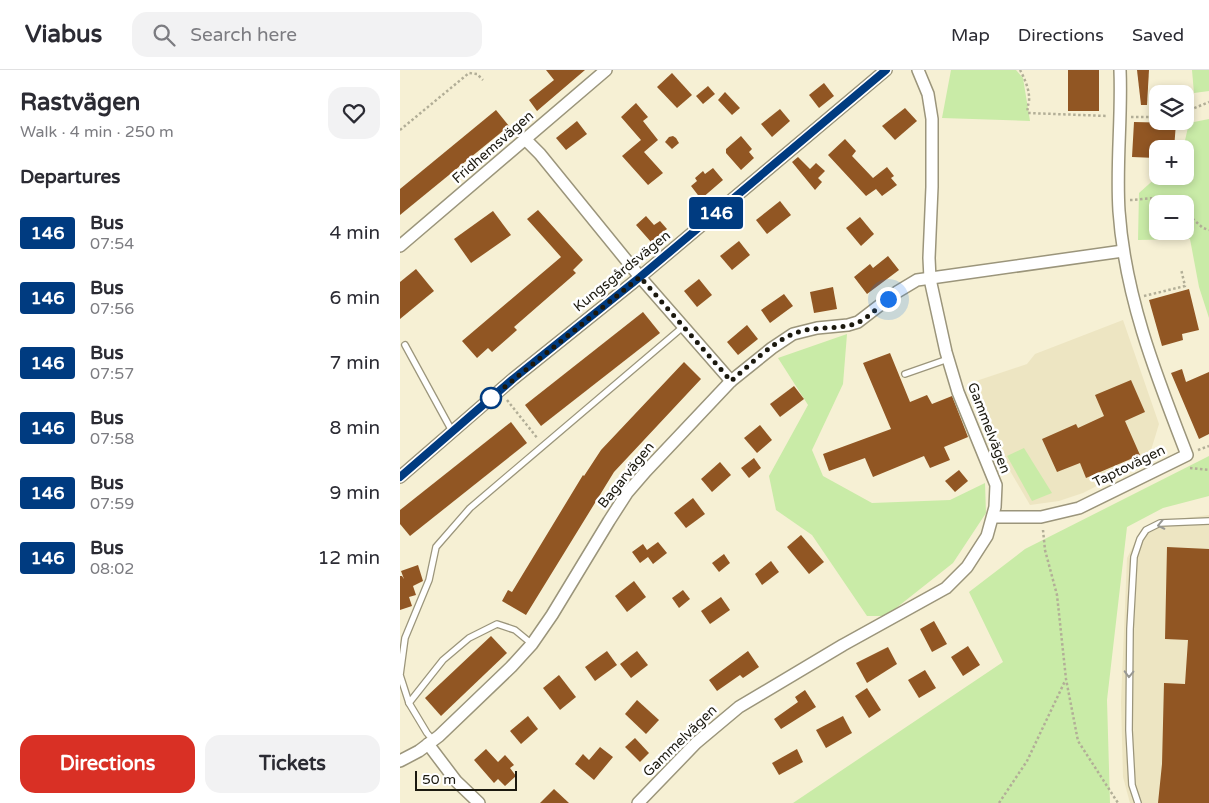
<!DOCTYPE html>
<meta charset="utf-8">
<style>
body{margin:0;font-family:"Varela Round",sans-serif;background:#f2f2f3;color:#2b2b33;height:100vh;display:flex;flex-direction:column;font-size:19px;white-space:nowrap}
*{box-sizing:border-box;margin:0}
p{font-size:16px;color:#7c7c81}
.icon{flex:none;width:28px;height:28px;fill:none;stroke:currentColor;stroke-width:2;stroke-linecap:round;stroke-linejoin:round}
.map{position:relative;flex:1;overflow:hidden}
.side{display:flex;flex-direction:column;background:#fff;width:400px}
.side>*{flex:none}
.badge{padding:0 10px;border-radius:4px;font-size:18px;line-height:32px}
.tools{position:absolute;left:749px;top:15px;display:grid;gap:10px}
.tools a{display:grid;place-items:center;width:45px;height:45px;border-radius:10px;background:#fff;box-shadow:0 2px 8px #0003;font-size:25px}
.scale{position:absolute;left:15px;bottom:12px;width:102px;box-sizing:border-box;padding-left:5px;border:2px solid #1b190f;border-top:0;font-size:14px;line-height:18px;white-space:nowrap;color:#1b190f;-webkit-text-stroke:4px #fff;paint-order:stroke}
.you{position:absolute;width:25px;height:25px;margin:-12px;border:4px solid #fff;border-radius:50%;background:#1a73e8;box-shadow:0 0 0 8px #1a73e833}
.map>.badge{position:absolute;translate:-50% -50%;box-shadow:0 0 0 2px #fff}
h2{padding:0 20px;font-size:19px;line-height:45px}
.round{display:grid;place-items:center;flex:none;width:52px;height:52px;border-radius:15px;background:#f2f2f3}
.summary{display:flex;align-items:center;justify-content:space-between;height:85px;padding:0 20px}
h1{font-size:24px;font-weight:700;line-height:38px}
.action{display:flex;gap:10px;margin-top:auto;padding:10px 20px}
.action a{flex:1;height:58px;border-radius:15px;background:#d93025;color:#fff;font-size:20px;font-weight:700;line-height:58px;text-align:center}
.action a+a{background:#f2f2f3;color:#2b2b33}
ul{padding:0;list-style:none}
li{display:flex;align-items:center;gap:15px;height:65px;padding:0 20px}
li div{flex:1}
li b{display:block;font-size:19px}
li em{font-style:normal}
li .badge{min-width:55px;font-weight:700;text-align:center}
header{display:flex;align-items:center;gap:30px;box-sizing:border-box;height:70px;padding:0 25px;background:#fff;border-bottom:1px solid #e1e1e2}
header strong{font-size:24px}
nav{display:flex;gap:28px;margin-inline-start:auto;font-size:18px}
.search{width:350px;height:45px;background:#f2f2f3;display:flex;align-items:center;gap:12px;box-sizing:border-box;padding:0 18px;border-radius:15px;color:#7c7c81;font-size:19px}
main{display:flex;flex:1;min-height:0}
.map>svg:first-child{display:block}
</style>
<header>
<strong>Viabus</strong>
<div class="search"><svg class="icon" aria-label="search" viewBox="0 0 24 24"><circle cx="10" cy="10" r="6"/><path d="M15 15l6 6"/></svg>Search here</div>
<nav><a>Map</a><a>Directions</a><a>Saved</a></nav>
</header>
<main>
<section class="side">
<div class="summary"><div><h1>Rastvägen</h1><p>Walk · 4 min · 250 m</p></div><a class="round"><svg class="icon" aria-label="heart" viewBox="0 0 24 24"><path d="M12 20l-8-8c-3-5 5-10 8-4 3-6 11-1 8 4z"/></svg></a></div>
<h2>Departures</h2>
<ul>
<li><span class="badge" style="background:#003b80;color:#fff">146</span><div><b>Bus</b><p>07:54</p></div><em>4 min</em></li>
<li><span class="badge" style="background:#003b80;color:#fff">146</span><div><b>Bus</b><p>07:56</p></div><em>6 min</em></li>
<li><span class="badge" style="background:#003b80;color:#fff">146</span><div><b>Bus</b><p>07:57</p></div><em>7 min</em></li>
<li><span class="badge" style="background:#003b80;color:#fff">146</span><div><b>Bus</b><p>07:58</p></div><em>8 min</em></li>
<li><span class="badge" style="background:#003b80;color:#fff">146</span><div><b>Bus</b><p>07:59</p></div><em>9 min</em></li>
<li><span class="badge" style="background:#003b80;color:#fff">146</span><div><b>Bus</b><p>08:02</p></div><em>12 min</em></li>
</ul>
<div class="action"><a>Directions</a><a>Tickets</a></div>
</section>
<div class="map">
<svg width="809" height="733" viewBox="0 0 809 733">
<rect width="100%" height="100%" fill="#f6f0d4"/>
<g fill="#ede5c2">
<path d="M723 250 759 354 748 390 683 423 659 431 630 435 592 370 570 313 627 294 635 284Z"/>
<path d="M809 445V733H730L723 707 721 632 727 488 737 468 744 459 762 451Z"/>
</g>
<g fill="#c9eba7" fill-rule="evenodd">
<path d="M551 0H616L623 8 630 51 542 48Z"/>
<path d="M792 0H809V21L794 23Z"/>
<path d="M809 49V248L799 217 790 169 738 170 739 123 758 106H785V79H783L789 53ZM758 134H785V161H758Z"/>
<path d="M447 264 443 314 412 380 423 406 472 433 550 430 585 413 586 443 553 493 486 546H467L412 465 376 440 369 406 408 335 378 288Z"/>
<path d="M624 378 652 423 632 431 607 386Z"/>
<path d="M809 386V426L763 438 727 457 707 630 710 733H393L603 592 569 522 625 479Z"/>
</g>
<g fill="#915623">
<path d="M146 0H185L137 41 129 30 154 10Z"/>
<rect x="668" y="0" width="31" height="41"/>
<path d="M737 0H749L747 35H741Z"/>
<path d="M272 3 292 25 277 38 257 17Z"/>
<path d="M424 13 434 26 419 38 409 25Z"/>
<path d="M308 16 315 24 303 34 296 26Z"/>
<path d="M325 22 340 38 332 45 318 30Z"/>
<path d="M236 33 248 47 243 51 258 70 244 82 263 103 248 115 222 86 241 70 221 47Z"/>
<path d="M505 38 517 51 495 70 482 56Z"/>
<path d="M380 39 390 51 372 67 361 54Z"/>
<path d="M96 40 109 56 0 145V119Z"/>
<path d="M177 51 187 64 166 80 156 68Z"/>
<path d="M734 52 776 53 774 79H756V88L732 87Z"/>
<path d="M273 66 276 68 279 73 272 79 265 72 269 67Z"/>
<path d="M341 66 352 79 349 82 354 88 341 100 326 83V79Z"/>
<path d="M445 69 456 81 452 86 473 108 487 97 494 106 491 108 497 115 482 126 476 119 466 126 428 85Z"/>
<path d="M398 87 410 99 416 93 425 101 418 108 422 112 415 120 392 92Z"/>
<path d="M313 98 323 110 301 129 291 116 297 111 295 108 303 101 305 104Z"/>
<path d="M380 131 391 145 367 164 356 150Z"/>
<path d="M138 140 183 190 173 200 176 203 114 257 117 260 92 282 88 278 77 288 62 271 161 187 127 149Z"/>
<path d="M93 141 111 165 71 193 54 169Z"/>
<path d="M246 146 254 155 260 151 267 159 251 172 236 155Z"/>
<path d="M460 147 474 164 461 176 446 158Z"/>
<path d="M339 171 350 185 332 200 320 186Z"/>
<path d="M488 186 499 200 467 224 454 207 470 194 473 198Z"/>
<path d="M16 199 34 221 0 249V212Z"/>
<path d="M299 209 312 225 297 237 284 221Z"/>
<path d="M433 217 437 239 414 243 410 222Z"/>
<path d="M789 219 799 260 782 264 783 270 762 276 749 230Z"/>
<path d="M384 224 393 236 370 253 361 240Z"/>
<path d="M243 242 260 263 141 356 125 335Z"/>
<path d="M347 255 358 269 338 285 327 272Z"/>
<path d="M490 283 510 332 527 325 532 334 552 326 568 367 544 377 550 390 530 398 524 386 473 407 465 388 429 401 423 384 491 359 463 293Z"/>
<path d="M284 292 301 309 214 402 126 545 102 531 108 520 112 522 183 405 184 406 201 380Z"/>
<path d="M782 299 786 312 809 302V364L799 369 771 303Z"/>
<path d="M731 310 745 342 725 351 740 385 686 408 680 393 657 402 642 369 676 354 678 358 704 346 695 325Z"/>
<path d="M394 316 404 329 380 347 370 334Z"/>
<path d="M111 352 127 373 10 466 0 454V440Z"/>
<path d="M360 355 372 370 357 383 344 368Z"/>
<path d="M354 388 361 398 349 408 341 398Z"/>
<path d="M320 392 331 405 312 422 301 409Z"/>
<path d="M559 400 568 411 555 422 545 411Z"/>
<path d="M293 428 305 444 286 458 274 443Z"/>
<path d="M401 465 424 492 409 504 387 477Z"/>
<path d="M258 472 267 483 253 494 248 487 240 493 232 482 243 474 247 480Z"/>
<path d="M767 477 809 479V733H758L762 694 764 613 785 614 788 570 765 569Z"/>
<path d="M324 484 330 493 319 502 312 493Z"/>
<path d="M371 491 379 502 362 515 355 504Z"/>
<path d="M18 495 23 511 13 516 16 525 9 527 12 536 0 540V506H2L4 509 1 501Z"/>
<path d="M234 511 246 527 227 542 215 526Z"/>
<path d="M283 520 290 529 279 538 272 528Z"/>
<path d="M321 527 330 540 310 554 301 541Z"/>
<path d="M534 551 547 574 532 582 520 559Z"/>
<path d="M91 566 107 583 41 646 25 628Z"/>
<path d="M568 576 580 595 563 606 551 587Z"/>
<path d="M488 577 497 594 467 613 456 593Z"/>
<path d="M207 581 217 595 195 611 185 597Z"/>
<path d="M237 581 248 595 231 608 220 594Z"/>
<path d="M348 581 359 597 343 608 340 605 317 621 309 610Z"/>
<path d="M525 600 536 618 519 628 508 610Z"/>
<path d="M159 605 176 627 160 640 143 618Z"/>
<path d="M467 618 481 640 469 648 455 626Z"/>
<path d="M405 620 416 637 381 659 374 649 398 632 395 627Z"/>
<path d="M237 630 259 650 246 664 225 644Z"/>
<path d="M128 646 138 659 121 674 110 661Z"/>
<path d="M443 646 452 663 426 678 416 660Z"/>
<path d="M235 668 249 683 240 692 225 677Z"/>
<path d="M200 677 213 687 194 710 175 694 183 684 189 690Z"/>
<path d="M86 679 98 692 105 685 114 695 110 698 116 706 105 716 98 709 94 713 74 690Z"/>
<path d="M397 679 403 692 379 705 372 693Z"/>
<path d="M154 719 169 733H140Z"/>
</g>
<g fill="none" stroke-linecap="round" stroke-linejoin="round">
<g stroke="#9b957b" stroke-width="8">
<g id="lane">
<path d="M5 275 52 361"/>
<path d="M505 304 548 289"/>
<path d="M9 633 43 590 69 568 97 554 115 560 132 574"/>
<path d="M33 670 27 663 9 633 0 605 5 568 29 510 36 477 70 438 284 256"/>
<path d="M738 733 732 715 729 660 730 559 734 487 740 469 746 460 760 453 809 451"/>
</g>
</g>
<g stroke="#9b957b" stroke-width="14">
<g id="street">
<path d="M126 70 140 84 240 207 331 311"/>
<path d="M0 176 206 0"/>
<path d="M0 407 113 309 240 207 486 0"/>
<path d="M593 447H641L679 438 787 385C756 305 725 227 719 141 716 94 722 47 720 0"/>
<path d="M28 674 56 711 79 733"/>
<path d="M0 691 19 681 39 666 111 597 132 574 152 545 209 451 227 423 246 401 331 311 372 278 393 264 417 258 448 255 458 252 497 222 517 210 723 181"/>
<path d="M238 733 296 673 339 637 443 575 546 518 567 497 587 466 595 437 596 415 558 322 546 282 530 209 529 188 532 117V49L528 24 518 0"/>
</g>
</g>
<g stroke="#b2ae97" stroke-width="2.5" stroke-dasharray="2.5 2.5" stroke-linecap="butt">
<path d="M620 0C625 9 630 21 629 31 628 36 627 38 628 43L708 46"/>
<path d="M785 42 809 32"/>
<path d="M731 47H758"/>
<path d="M0 60 69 3 77 4 83 10"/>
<path d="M730 130C745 130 759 124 772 134"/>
<path d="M785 142 803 158 809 160"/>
<path d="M744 226 785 216 781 199"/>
<path d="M107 330 138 369"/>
<path d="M798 380 809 376"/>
<path d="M790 398 809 400"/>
<path d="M643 460 645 480 657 525 666 609 678 671 718 733"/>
<path d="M599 733 627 691 665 611"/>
</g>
<use href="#lane" stroke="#fff" stroke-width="5.5"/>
<use href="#street" stroke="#fff" stroke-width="11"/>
</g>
<defs><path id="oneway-chevron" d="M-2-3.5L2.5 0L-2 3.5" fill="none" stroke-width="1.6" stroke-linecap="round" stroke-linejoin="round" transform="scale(1.25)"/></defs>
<g stroke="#989893">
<use href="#oneway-chevron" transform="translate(761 455) rotate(168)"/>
<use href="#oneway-chevron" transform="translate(729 604) rotate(91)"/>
</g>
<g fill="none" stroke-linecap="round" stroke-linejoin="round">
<g stroke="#fff" stroke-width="11">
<path id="line" d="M0 407 113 309 240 207 486 0"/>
</g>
<use href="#line" stroke="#003b80" stroke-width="8"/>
<path stroke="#1b190f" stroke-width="5" stroke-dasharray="0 9" d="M91 328 240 207 331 311C350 295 370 274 393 264 413 255 437 261 457 253 468 248 478 237 488 229"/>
</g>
<circle fill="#fff" stroke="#003b80" stroke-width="2.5" cx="91" cy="328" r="10"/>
<g text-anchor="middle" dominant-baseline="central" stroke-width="5" stroke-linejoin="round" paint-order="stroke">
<g font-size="14" fill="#1b190f" stroke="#fff">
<text transform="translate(93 77) rotate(-41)">Fridhemsvägen</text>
<text transform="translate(222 201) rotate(-39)">Kungsgårdsvägen</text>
<text transform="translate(589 358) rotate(69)">Gammelvägen</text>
<text transform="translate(729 396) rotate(-26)">Taptovägen</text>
<text transform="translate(226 405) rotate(-51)">Bagarvägen</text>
<text transform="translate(280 671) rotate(-44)">Gammelvägen</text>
</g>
</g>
</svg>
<div class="tools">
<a><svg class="icon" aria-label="layers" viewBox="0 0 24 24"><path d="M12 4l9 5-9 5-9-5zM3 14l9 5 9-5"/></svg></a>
<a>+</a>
<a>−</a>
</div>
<div class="scale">50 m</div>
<div class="you" style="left:488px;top:229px"></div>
<b class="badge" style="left:316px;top:143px;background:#003b80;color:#fff">146</b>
</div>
</main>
